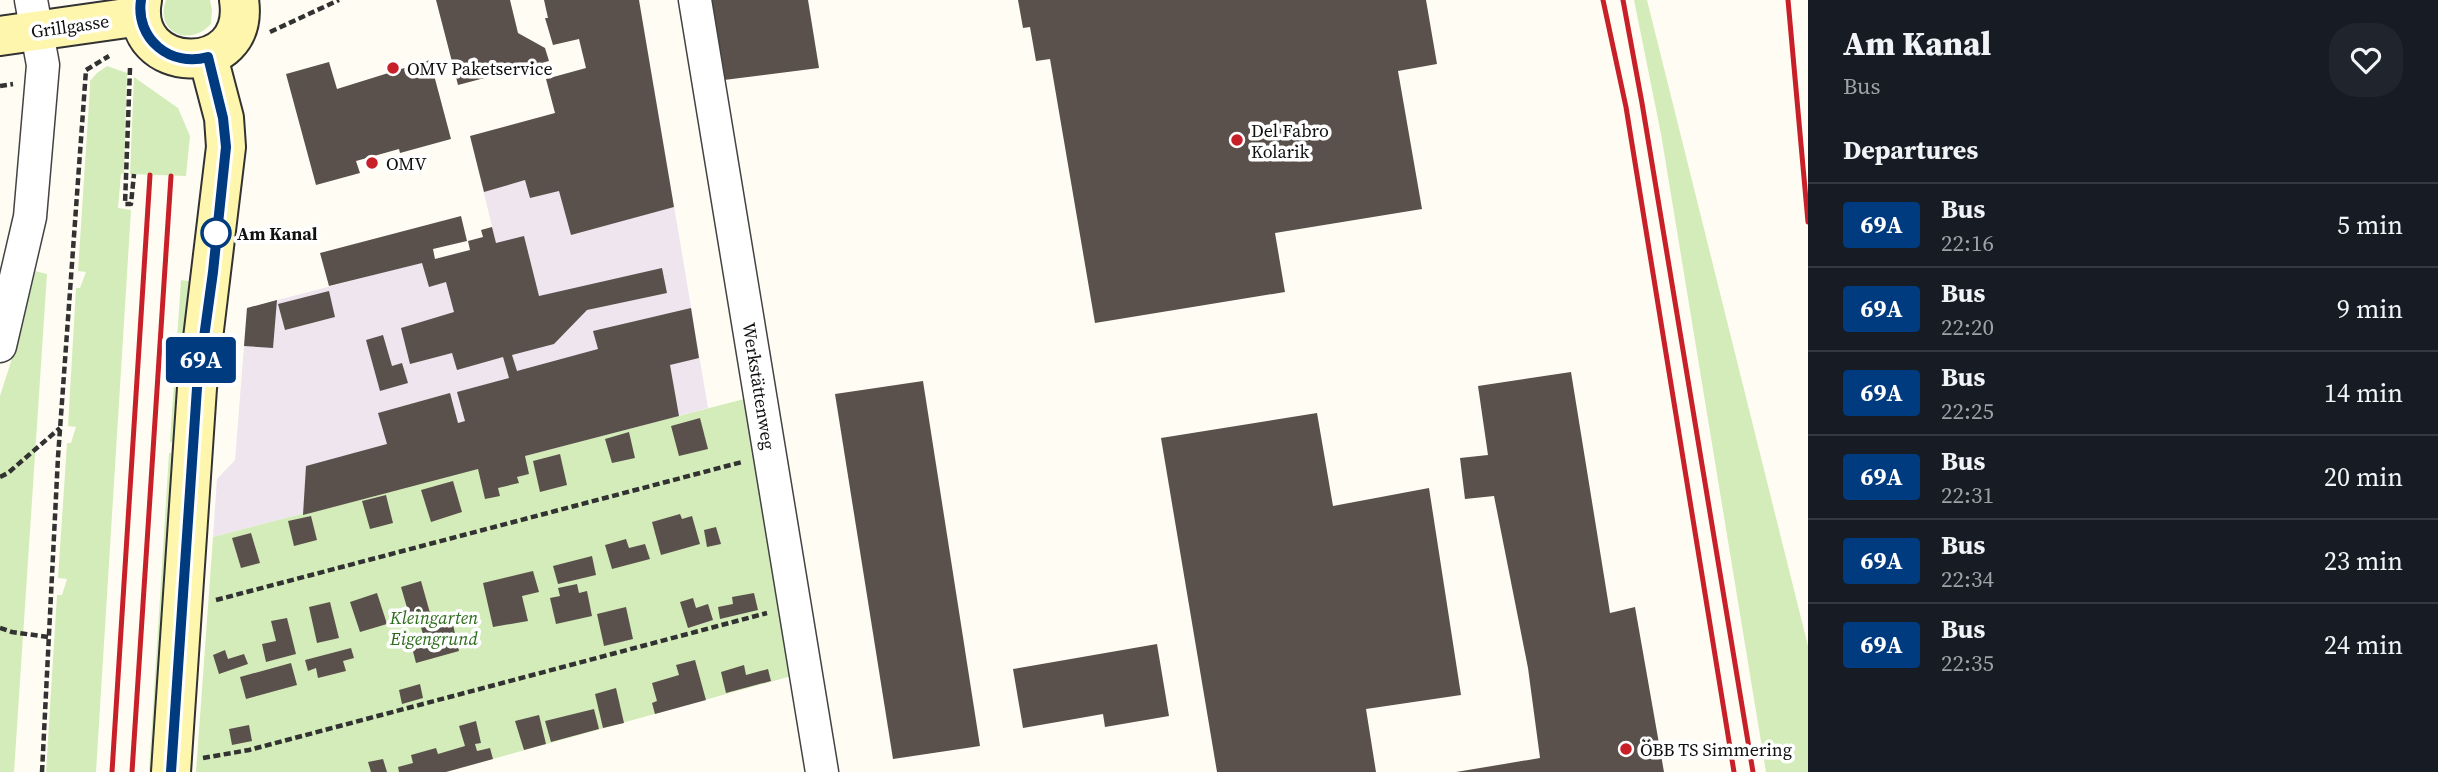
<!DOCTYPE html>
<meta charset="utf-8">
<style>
body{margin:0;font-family:"Source Serif 4",serif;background:#20242c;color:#f1f3f6;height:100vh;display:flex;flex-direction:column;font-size:26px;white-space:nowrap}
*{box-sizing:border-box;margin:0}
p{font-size:23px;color:#9ea1a6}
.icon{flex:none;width:38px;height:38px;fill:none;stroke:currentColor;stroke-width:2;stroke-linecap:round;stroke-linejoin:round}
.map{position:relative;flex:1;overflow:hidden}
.sheet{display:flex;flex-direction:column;background:#171b24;width:630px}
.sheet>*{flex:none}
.badge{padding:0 14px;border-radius:5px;font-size:24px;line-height:46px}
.map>.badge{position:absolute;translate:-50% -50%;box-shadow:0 0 0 4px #fff}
h2{padding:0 35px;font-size:26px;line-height:63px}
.round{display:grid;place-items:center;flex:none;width:74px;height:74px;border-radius:28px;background:#20242c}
.head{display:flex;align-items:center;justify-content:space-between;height:119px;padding:0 35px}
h1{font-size:33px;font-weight:800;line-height:52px}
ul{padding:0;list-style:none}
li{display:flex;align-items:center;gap:21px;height:84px;padding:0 35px;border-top:2px solid #363941}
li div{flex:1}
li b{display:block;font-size:26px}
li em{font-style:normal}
li .badge{min-width:77px;font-weight:700;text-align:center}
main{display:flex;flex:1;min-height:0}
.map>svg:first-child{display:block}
</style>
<main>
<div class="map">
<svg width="1808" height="772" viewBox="0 0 1808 772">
<rect width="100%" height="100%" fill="#fffdf3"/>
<path fill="#eee5ef" d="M654 87 708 408 213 537 217 479 235 460 247 308 496 243 470 136Z"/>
<g fill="#d4ecba">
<path d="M166 0H210L212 10 211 24C189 48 154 32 166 0Z"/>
<path d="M1634 0H1647L1808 646V772H1766L1661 134Z"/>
<path d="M107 66 127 73 124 173 121 174 118 208 131 210 96 772H46L57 595H62L67 579 58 578 67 443H71L76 427 68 426 76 288H80L86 272 78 271 90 87V81L97 73Z"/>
<path d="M134 77 178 108 190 136 186 176 130 174Z"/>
<path d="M35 271 47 274 14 772H0V396L23 324Z"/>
<path d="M181 280 194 282 188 296 182 371 157 772H149L169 453H171L172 443 170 441Z"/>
<path d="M744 399 795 675 446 772H196L213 537Z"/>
</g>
<g fill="#5a514c">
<path d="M436 0H510L518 33 545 48 549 61 458 85Z"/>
<path d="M544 0H639L674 207 571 235 559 191 530 198 525 180 484 192 470 136 555 113 546 79 586 68 579 39 553 45 545 18H548Z"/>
<path d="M712 0H808L819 68 724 80Z"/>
<path d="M1018 0H1426L1437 64 1398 71 1422 209 1275 233 1285 292 1095 323 1050 59 1036 61 1030 27 1023 28Z"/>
<path d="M430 60 451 139 400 153 399 149 356 161 360 173 316 185 286 74 329 62 337 89Z"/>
<path d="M461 216 467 241 433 249 435 259 470 250 468 241 483 237 481 230 492 227 496 243 524 236 539 296 662 268 667 293 587 310 554 344 512 355 517 371 598 349 593 331 691 308 699 358 670 365 679 416 525 456 529 474 517 477 519 483 498 488 500 496 485 499 478 469 303 515 306 466 387 444 378 413 450 393 458 423 465 421 457 392 509 378 503 357 457 370 452 353 410 364 401 328 454 312 446 282 429 287 422 263 329 286 320 253Z"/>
<path d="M329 291 335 317 285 330 278 304Z"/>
<path d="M277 300 273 348 244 346 247 308Z"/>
<path d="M383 335 392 366 402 363 408 383 380 391 366 340Z"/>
<path d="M1571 372 1610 613 1635 607 1664 772H1456L1540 758 1528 668 1494 496 1465 499 1460 458 1488 455 1478 386Z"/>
<path d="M923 381 980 746 893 759 835 394Z"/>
<path d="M1317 413 1333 506 1429 488 1461 695 1366 709 1376 772H1217L1161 438Z"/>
<path d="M700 418 708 449 679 456 671 426Z"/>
<path d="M629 432 635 458 612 463 605 439Z"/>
<path d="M560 454 567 485 540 492 533 461Z"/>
<path d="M453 481 462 512 431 522 421 490Z"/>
<path d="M386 495 393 523 370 529 362 501Z"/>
<path d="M680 514 682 519 692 516 700 544 661 555 652 522Z"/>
<path d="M311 516 317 540 294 546 288 521Z"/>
<path d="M716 527 721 544 707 547 704 530Z"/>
<path d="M251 533 260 563 241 568 232 538Z"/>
<path d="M626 539 629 548 645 544 650 559 612 569 605 545Z"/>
<path d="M592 556 596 575 558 584 553 566Z"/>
<path d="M533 571 539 592 522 596 528 621 493 627 483 583Z"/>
<path d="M421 581 430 613 410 618 401 587Z"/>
<path d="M577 584 579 593 587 591 592 616 556 624 550 598 560 596 558 588Z"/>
<path d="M377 593 387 624 360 632 350 602Z"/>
<path d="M754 593 758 610 720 619 718 607 733 604 732 597Z"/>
<path d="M693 598 696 608 708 604 713 620 688 628 680 602Z"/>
<path d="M330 602 339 638 317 643 309 607Z"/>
<path d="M626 607 633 639 604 646 597 614Z"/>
<path d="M451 616 459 651 416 663 411 644 425 641 420 624Z"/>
<path d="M287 618 296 654 266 662 262 644 276 641 271 621Z"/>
<path d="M1157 644 1169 716 1105 727 1103 714 1023 728 1013 669Z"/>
<path d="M351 648 354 658 343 661 346 671 318 678 316 668 308 671 305 660Z"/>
<path d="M225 650 228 659 244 654 248 664 219 674 213 655Z"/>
<path d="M695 660 706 700 655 714 652 703 657 701 652 683 679 675 676 665Z"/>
<path d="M291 663 297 685 246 699 240 677Z"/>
<path d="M744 665 746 675 768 669 771 681 726 693 721 672Z"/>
<path d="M420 684 423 698 402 704 399 690Z"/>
<path d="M616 688 624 723 603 728 595 694Z"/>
<path d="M594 709 599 729 551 742 545 721Z"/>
<path d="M539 715 546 744 524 750 515 721Z"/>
<path d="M476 721 481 743 475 744 477 751 490 748 493 759 446 772H399L398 767 413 763 411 755 436 748 438 754 465 746 459 726Z"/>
<path d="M249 725 252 741 232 745 229 729Z"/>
<path d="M383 759 387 772H371L368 762Z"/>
</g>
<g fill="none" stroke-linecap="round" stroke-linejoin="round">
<g stroke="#434343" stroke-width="35">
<g id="minor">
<path d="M695 0 822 772"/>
<path d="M0 346 30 217 43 65 31 0"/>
</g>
</g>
<g stroke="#323232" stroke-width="42">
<g id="secondary">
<path d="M142 0C128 76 251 80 239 0"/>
<path d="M0 36 141 16"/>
<path d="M171 772 197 388 226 147 224 118 208 57"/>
</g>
</g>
<g stroke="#323232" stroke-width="4.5" stroke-dasharray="7 3.5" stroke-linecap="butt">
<path d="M270 32 339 0"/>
<path d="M130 68 125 204H131L134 174"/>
<path d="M0 86 13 84"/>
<path d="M0 477 8 473 60 428"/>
<path d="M216 600 742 462"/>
<path d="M0 628 12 632 48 637"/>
<path d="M203 758 249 750 767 613"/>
<path d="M42 772 58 457 86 70 109 56"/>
</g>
<use href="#minor" stroke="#fff" stroke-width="32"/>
<use href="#secondary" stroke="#fff6ae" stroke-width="38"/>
<g stroke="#c82028" stroke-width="5">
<path d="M1603 0 1626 107 1734 772"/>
<path d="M1623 0 1642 103 1753 772"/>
<path d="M1788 0 1808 222"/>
<path d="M112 772 150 175"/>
<path d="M132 772 171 176"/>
</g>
</g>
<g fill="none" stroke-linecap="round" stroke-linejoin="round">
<g stroke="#fff" stroke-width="16">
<path id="line" d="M141 0C135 39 171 68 208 57L223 118 226 147 213 272 197 388 171 772"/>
</g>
<use href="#line" stroke="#003b80" stroke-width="10"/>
</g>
<g fill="#c82028" stroke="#fff" stroke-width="2.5">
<circle cx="393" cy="68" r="7"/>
<circle cx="1237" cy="140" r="7"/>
<circle cx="372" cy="163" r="7"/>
<circle cx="1626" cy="749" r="7"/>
</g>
<circle fill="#fff" stroke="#003b80" stroke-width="3.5" cx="216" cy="233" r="14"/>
<g text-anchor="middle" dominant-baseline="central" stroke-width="7" stroke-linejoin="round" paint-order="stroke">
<g font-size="18" fill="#101010" stroke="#fff">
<text transform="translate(70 26) rotate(-8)">Grillgasse</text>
<text transform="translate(759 386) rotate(81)">Werkstättenweg</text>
</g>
<g font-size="18" fill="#101010" stroke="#fff" text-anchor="start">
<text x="407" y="68">OMV Paketservice</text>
<text x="1251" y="130">Del Fabro<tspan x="1251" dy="21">Kolarik</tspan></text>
<text x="386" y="163">OMV</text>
<text x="1640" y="749">ÖBB TS Simmering</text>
</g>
<g font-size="18" font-weight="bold" fill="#101010" stroke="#fff" text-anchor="start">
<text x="237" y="233">Am Kanal</text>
</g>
<g font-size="18" font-style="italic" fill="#2d6c1c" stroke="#fff">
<text x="434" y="617">Kleingarten<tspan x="434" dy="21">Eigengrund</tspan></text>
</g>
</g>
</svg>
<b class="badge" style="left:201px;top:360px;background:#003b80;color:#fff">69A</b>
</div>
<section class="sheet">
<div class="head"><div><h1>Am Kanal</h1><p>Bus</p></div><a class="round"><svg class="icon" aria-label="heart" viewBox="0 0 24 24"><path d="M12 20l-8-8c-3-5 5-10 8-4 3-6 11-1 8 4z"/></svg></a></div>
<h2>Departures</h2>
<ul>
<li><span class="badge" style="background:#003b80;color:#fff">69A</span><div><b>Bus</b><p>22:16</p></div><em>5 min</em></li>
<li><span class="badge" style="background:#003b80;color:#fff">69A</span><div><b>Bus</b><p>22:20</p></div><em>9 min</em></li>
<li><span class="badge" style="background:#003b80;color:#fff">69A</span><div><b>Bus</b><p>22:25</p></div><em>14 min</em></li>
<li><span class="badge" style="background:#003b80;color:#fff">69A</span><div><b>Bus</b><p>22:31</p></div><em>20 min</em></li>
<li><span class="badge" style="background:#003b80;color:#fff">69A</span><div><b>Bus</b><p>22:34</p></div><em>23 min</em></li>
<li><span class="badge" style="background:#003b80;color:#fff">69A</span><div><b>Bus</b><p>22:35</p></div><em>24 min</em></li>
</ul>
</section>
</main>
